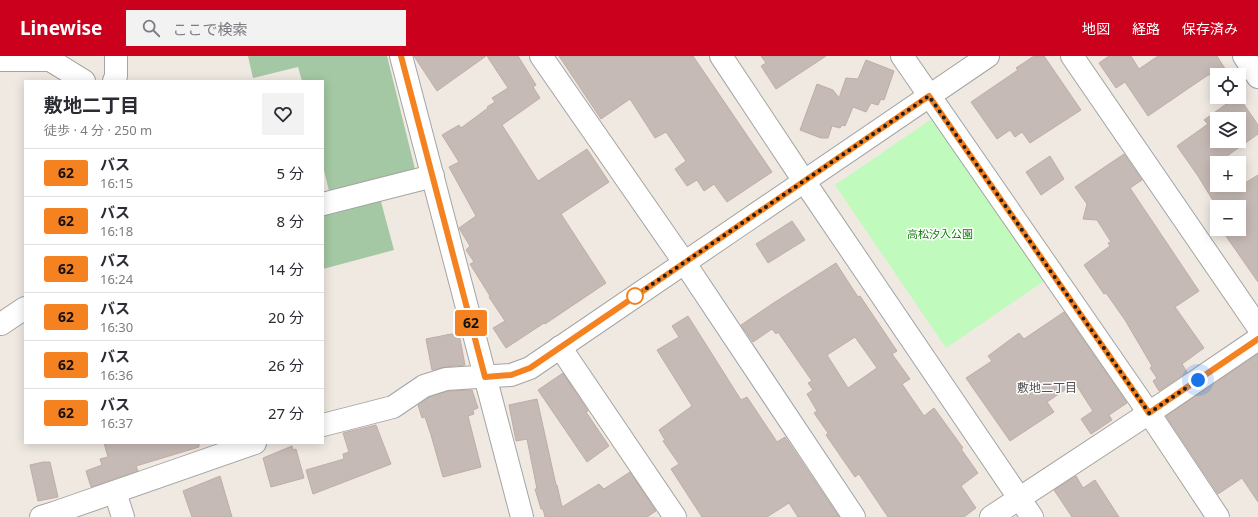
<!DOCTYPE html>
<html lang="ja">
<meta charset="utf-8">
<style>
body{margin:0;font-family:"Noto Sans","Noto Sans JP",sans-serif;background:#f2f2f3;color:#2b2b33;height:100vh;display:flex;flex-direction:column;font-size:15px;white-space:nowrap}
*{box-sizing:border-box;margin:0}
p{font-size:13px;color:#7c7c81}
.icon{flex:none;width:22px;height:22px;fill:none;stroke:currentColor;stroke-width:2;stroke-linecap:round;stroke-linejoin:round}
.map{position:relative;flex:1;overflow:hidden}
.sheet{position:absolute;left:24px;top:24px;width:300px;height:364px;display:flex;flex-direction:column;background:#fff;border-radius:0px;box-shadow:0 2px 10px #0003}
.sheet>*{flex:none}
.badge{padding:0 8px;border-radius:3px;font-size:14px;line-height:26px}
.tools{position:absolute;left:1210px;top:12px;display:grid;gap:8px}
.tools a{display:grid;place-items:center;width:36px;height:36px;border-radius:0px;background:#fff;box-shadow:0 2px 10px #0003;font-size:20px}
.you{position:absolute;width:20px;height:20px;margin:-10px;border:3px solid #fff;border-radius:50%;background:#1a73e8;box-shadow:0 0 0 6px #1a73e833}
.map>.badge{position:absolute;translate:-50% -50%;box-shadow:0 0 0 2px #fff}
.round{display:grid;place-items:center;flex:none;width:42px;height:42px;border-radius:0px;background:#f2f2f3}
.headline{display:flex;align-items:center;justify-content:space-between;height:68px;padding:0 20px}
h1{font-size:19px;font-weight:700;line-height:30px}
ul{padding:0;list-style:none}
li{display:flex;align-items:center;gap:12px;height:48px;padding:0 20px;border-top:1px solid #e1e1e2}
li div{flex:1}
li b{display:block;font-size:15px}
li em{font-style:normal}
li .badge{min-width:44px;font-weight:700;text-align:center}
header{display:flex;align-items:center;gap:24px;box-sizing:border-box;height:56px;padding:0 20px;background:#ca001c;color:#fff}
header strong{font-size:19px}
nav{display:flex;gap:22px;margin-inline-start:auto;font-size:14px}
.search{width:280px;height:36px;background:#f2f2f3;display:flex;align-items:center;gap:10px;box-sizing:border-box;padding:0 14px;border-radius:0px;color:#7c7c81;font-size:15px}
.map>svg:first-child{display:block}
</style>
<header>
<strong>Linewise</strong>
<div class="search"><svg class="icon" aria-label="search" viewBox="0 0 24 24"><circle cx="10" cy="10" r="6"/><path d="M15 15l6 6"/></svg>ここで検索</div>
<nav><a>地図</a><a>経路</a><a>保存済み</a></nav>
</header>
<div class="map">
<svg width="1258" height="461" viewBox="0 0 1258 461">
<rect width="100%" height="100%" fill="#efe9e2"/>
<g fill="#a3c8a3">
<path d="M248 0H387L415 113 329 135 323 110V25H302L298 11 253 22Z"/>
<path d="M380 142 394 194 323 213V157Z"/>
</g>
<path fill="#c1fabd" d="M933 62 1044 225 946 292 835 129Z"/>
<g fill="#c6bab6" stroke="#c0ada4" fill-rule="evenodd">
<path d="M414 0H486L437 35Z"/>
<path d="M487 0H518L536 29 533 31 540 42 502 69 538 125 587 93 609 126 561 158 606 227 545 268 544 267 506 292 493 272 505 265 489 241 490 240 470 208 474 206 466 194 470 190 459 172 476 160 449 111 459 106 442 79 459 69 461 72 488 52 487 51 495 46 492 42 508 32Z"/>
<path d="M559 0H693L772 116 727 146 714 128 704 135 697 124 687 130 675 113 686 105 666 76 655 82 630 43 601 63Z"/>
<path d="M761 0H826L776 33 761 10 766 7Z"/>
<path d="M1034 0H1044L1081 54 1030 87 1022 76 1015 81 1010 74 997 83 971 46 1018 14 1016 12Z"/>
<path d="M1109 0H1131L1139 13 1158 0H1217L1229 19H1208L1148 60 1125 26 1116 32 1099 7Z"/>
<path d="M866 4 894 15 884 44 881 43 878 49 871 47 866 56 853 51 845 70 842 69 840 72 832 70 828 82H821L800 74 817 28 833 34 839 42 846 22 858 23Z"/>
<path d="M1236 41H1239L1258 69V78L1227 100 1232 107H1217V129H1239V118L1245 127 1258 119V226L1221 173H1239V151H1217L1198 120 1177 90 1208 68 1204 64ZM1217 63H1239V85H1217Z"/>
<path d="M1124 98 1142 124 1130 132 1199 235 1175 251 1204 292 1182 308 1187 316 1159 335 1153 325 1157 322 1150 312 1152 310 1125 264 1106 237 1104 238 1084 209 1110 190 1108 187 1111 186 1097 164 1083 163 1087 148 1075 131Z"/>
<path d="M1050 100 1064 123 1041 139 1026 116Z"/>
<path d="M792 165 805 184 768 207 756 188Z"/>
<path d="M836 207 858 241 860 240 897 295 892 298 910 323 902 328 924 360 934 352 963 392 961 393 978 417 961 430 976 452 964 461H888L859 418 855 421 826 379 828 377 814 357 817 355 807 338 813 334 808 327 812 325 778 276 776 278 772 273 753 286 741 269 772 248ZM855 281 877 312 848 332 827 299Z"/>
<path d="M1064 256 1127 347 1109 359 1112 364 1091 378 1081 363 1093 355 1075 327 1047 346 1054 356 1010 385 966 322 992 305 988 300 1019 277 1024 283Z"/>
<path d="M688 260 741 344 747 341 777 386 785 381 839 461H798L789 447 767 461H702L671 413 679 408 663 385 665 384 659 374 692 350 657 294 679 281 672 270Z"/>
<path d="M451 278H459L465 309 445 311 432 314 426 283Z"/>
<path d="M1258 298V446L1242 422 1218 438 1166 360Z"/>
<path d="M563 317 588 355 586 356 609 390 587 406 538 334Z"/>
<path d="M472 334 478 352 473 354 474 358 468 360 481 411 443 421 431 379 425 361 422 362 418 349 430 341 448 335Z"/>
<path d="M537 343 556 429H557L562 451 599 428 604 433 630 416 656 455 647 461H545L543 453H541L535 433H537L527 383 516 385 509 349Z"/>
<path d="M376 369 391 408 313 438 306 414 344 403 343 398 349 396 343 377Z"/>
<path d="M104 387H199V391L136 410 138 415 91 431 86 415 102 409 100 403 108 401Z"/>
<path d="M292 390 293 394 296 393 304 422 271 431 263 402Z"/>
<path d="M43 406H50L58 441 38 445 30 409Z"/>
<path d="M220 420 232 461H192L183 435Z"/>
<path d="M1076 420 1083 432 1095 424 1119 461H1072L1054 434Z"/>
</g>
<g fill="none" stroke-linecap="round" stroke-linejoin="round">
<g stroke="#a4a4a4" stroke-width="24">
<g id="minor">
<path d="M401 0 522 461"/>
<path d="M541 0 684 206 854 461"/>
<path d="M721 0 804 125 1032 461"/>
<path d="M902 0 1149 357 1218 461"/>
<path d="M1072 0 1258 271"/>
<path d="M1244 0 1258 21"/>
<path d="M0 4H50L84 25"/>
<path d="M114 25 116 20V0"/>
<path d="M323 148 433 120"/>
<path d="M1 268 25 252"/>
<path d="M560 291 675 461"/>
<path d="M323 369 393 351 424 330 446 323 511 319 530 312 988 0"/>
<path d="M115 436 123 461"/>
<path d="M41 461 54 457 255 387"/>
<path d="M991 461 1149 357 1258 283"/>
</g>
</g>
<use href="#minor" stroke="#fff" stroke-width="22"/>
</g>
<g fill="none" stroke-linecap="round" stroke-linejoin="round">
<g stroke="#fff" stroke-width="9">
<path id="line" d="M401 0 485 321 511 319 530 312 929 40 1149 357 1258 283"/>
</g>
<use href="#line" stroke="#f58220" stroke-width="6"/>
<path stroke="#1d1d1d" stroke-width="4" stroke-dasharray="0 7.2" d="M635 240 929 40 1149 357 1198 324"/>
</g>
<circle fill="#fff" stroke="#f58220" stroke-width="2" cx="635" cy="240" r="8"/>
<g text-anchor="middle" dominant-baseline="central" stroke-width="3" stroke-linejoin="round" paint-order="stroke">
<g font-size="11" fill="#0f7d09" stroke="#fff">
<text x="940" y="177">高松汐入公園</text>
</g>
<g font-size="12" fill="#505050" stroke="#fff">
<text x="1047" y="331">敷地二丁目</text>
</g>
</g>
</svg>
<div class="tools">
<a><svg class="icon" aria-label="locate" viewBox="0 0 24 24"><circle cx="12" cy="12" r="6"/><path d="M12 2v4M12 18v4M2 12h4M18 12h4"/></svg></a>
<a><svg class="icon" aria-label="layers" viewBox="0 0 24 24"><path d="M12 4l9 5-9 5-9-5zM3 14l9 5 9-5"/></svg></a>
<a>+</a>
<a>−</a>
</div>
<div class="you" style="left:1198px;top:324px"></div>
<b class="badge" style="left:471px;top:267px;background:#f58220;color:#111">62</b>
<section class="sheet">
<div class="headline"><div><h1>敷地二丁目</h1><p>徒歩 · 4 分 · 250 m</p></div><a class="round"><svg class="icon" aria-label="heart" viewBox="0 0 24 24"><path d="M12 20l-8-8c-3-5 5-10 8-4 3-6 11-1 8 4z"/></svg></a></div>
<ul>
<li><span class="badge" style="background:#f58220;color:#111">62</span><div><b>バス</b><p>16:15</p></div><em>5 分</em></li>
<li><span class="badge" style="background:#f58220;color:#111">62</span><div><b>バス</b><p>16:18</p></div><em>8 分</em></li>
<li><span class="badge" style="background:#f58220;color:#111">62</span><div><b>バス</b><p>16:24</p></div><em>14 分</em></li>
<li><span class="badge" style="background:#f58220;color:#111">62</span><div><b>バス</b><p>16:30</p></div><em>20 分</em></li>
<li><span class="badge" style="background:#f58220;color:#111">62</span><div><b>バス</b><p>16:36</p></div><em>26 分</em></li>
<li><span class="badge" style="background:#f58220;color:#111">62</span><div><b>バス</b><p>16:37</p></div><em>27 分</em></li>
</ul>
</section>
</div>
